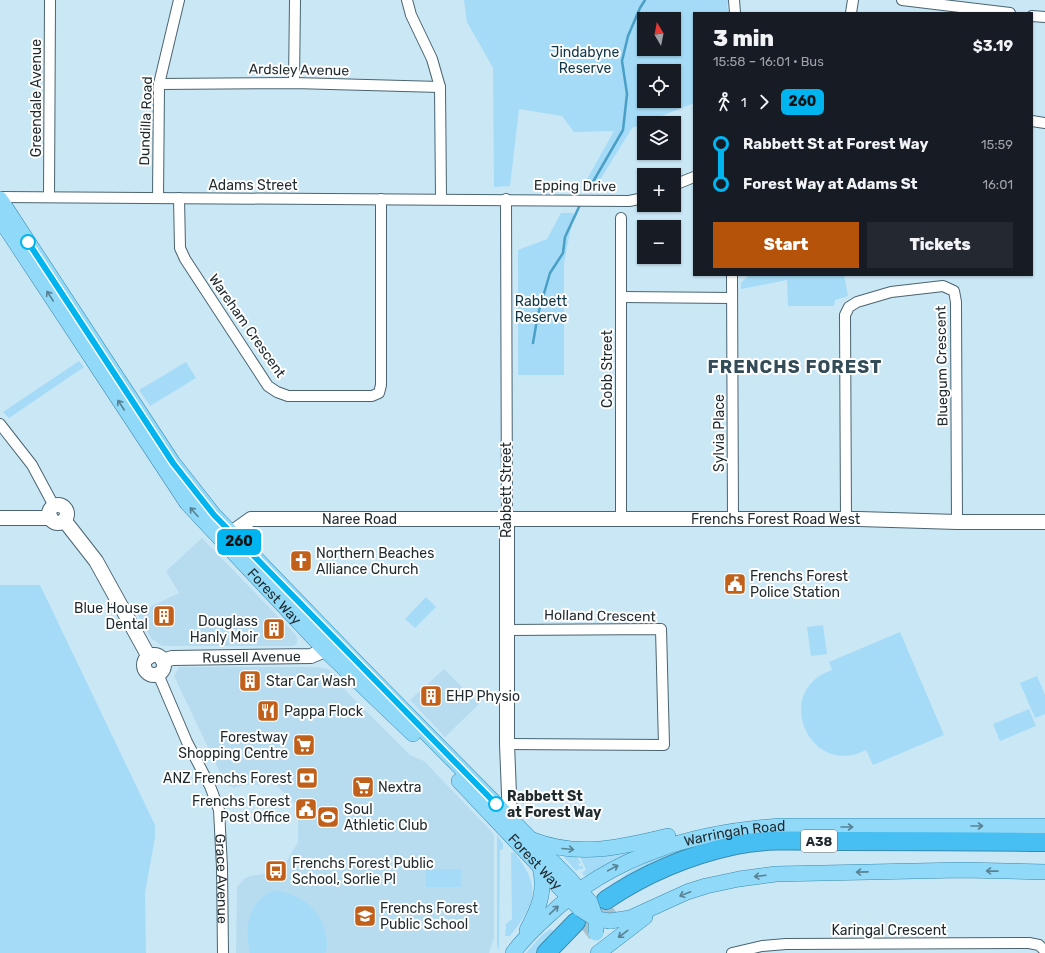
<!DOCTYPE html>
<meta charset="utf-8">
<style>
body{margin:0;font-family:Rubik,sans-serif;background:#242831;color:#f1f3f6;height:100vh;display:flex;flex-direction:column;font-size:15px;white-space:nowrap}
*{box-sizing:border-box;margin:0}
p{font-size:13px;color:#9ea1a6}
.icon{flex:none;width:22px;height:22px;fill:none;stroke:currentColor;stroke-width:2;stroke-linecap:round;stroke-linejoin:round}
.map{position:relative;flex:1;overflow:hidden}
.sheet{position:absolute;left:693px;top:12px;width:340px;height:264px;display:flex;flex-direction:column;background:#171b24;border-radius:0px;box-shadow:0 1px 3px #0004}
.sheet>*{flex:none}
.badge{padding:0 8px;border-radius:6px;font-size:14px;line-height:26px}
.needle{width:26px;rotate:350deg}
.controls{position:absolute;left:637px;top:12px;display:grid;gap:8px}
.controls a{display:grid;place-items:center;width:44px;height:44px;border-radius:0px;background:#171b24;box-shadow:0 1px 3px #0004;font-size:20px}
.map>.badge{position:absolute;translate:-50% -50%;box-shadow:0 0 0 2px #fff}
.legs{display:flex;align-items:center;gap:6px;height:44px;padding:0 20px;font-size:13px}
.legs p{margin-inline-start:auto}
.headline{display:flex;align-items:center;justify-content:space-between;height:68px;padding:0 20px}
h1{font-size:22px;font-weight:800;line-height:30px}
.button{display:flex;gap:8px;margin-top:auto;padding:8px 20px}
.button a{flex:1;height:46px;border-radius:0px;background:#b45309;color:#fff;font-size:16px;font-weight:800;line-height:46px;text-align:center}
.button a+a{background:#242831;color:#f1f3f6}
ul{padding:0 20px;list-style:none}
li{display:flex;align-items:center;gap:14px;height:40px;font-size:15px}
li i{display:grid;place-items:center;width:6px;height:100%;margin:0 5px;background:currentColor}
li i::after{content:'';width:10px;height:10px;margin:-5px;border:3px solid;border-radius:50%;background:#171b24}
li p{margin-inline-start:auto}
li:first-child i{background:linear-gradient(#0000 50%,currentColor 0)}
li:last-child i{background:linear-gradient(currentColor 50%,#0000 0)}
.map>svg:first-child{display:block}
</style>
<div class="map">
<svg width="1045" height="953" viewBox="0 0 1045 953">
<rect width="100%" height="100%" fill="#cae7f6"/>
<g fill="#b7dcef">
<path d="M202 538 294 633 297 637V643L294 646H162L151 638 137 613 179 593 166 571Z"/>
<path d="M179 667H316L328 669 337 676 346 691 410 755 424 761 494 834V938L489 953H236L237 887 244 879 250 876 270 873 287 861 298 842V806L275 784 244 785 234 788 229 786 224 781 174 676Z"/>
<path d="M444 669 479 704 445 737 410 700Z"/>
</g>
<g fill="#a5dbf7" fill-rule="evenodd">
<path d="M464 0H729L727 6 729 13H694V103L632 128 595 188H582L614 131 574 132 562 116 519 109 510 186 494 187 493 68 467 22ZM644 19H674V49H644ZM644 71H674V101H644Z"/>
<path d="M561 213H574L564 263V375H518V250L547 239Z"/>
<path d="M749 275H844L848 296 835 300 834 306H788L787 280 741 289V283Z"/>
<path d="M79 361 84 367 9 418 3 412Z"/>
<path d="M186 362 196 378 150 406 139 390Z"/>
<path d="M0 585H40L155 825V837L145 893 146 953H0Z"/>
<path d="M426 597 436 607 415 628 405 619Z"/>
<path d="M823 625 827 654 811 656 807 627Z"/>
<path d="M900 632 944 735 873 765 866 750C810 779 771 691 832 670L829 662Z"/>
<path d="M1037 676 1045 695V714L1035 718 1020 683Z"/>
<path d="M1029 709 1036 726 1000 741 993 724Z"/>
<path d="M497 835 503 844V849L500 850 499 950 497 946Z"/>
<path d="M714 841 623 882 621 878C650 856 679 850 714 841Z"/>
<path d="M653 844 616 859 586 876 582 874 586 869 580 857V853Z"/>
<path d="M514 852C542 888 536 902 510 936H505L506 924 512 919 511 853Z"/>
<path d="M561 854 577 857 581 863 578 864 581 867 582 864 583 869H579L576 871Z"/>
<rect x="426" y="869" width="35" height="18"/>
<path d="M273 891C298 892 322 909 326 935 327 941 328 948 325 953H250C244 929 248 901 273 891Z"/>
<path d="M551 929 555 932 536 953H526L543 934Z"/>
</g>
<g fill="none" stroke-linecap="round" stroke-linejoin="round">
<g stroke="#499fc6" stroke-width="2.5">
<path d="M590 187 623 130 627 94 622 61 628 36 640 8 645 0"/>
<path d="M533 343 538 314 550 273 563 253 565 237 579 207"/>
</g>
<path stroke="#a8c1ce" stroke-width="18" stroke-dasharray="18 9" stroke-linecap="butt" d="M584 932 614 909"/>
<g stroke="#4a6471" stroke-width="12">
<g id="street">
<path d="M407 0 411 15 432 59 440 87 441 198"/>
<path d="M734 0 735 13"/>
<path d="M902 0 1010 13"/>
<path d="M851 13 853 0"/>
<path d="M1032 16 1045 17"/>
<path d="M294 83 295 0"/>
<path d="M159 84 294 83 440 87"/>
<path d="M1032 121 1045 123"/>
<path d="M674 185 694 177"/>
<path d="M0 197 629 201 644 198"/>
<path d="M49 197 50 0"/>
<path d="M158 198 159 84 179 0"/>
<path d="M179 198 180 248 185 259 268 386 277 392 288 396H372L379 393 381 385V199"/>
<path d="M506 199 507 520"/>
<path d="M732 275 733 519"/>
<path d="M622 297 732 298"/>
<path d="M0 424 32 465 54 506"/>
<path d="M846 519 845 315 849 307 857 302 891 292 943 286 954 291 956 302 957 522"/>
<path d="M621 520V218"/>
<path id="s1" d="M158 674 187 742 210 786 219 810 222 867 223 953"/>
<path d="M507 744 664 745 661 629 507 630"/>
<path d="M732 953 762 946 786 944 1029 943 1039 945 1045 951"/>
</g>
</g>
<g stroke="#4a6471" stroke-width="16">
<g id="secondary">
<circle cx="58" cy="514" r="9"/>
<path d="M0 518H51"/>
<path d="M64 520 96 561 149 657"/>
<path d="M507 520V744L510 819"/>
<path id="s2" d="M223 539 251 519H859L957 522H1045"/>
<circle cx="154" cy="665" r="10"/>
<path id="s3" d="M163 661 172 658 311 656 325 650 332 643"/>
</g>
</g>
<g stroke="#398bae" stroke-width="16">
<g id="primary">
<path d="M0 199 173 463 214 515 360 666 568 877 590 902"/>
<path id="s4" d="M0 219 187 503 325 650 413 734"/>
<path id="s5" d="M459 781 580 909"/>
<path d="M533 840C578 858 623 847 668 836"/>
<path d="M610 921 630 918 687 892 706 886 739 879 776 874 962 870 1045 872"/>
<path d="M527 930C539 908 546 891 540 867"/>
<path id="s6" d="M513 953C523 939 536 927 548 916 613 855 694 832 780 826H1045"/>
<path d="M598 953 645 917"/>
</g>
</g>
<g stroke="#398bae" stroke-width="20">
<g id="highway">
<path d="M606 900C646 873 689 855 736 845 770 838 808 841 842 841 910 841 977 841 1045 842"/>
<path d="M546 953 576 922"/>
</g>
</g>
<use href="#street" stroke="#fff" stroke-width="10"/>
<use href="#secondary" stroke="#fff" stroke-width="14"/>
<use href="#primary" stroke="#91d9f8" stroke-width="15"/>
<use href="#highway" stroke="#47bff3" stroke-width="18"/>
<g stroke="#398bae" stroke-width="16" stroke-linecap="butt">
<g id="primary-bridge">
<path d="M590 902 596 919V933"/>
<path d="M580 909 596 919 610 921"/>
</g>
</g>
<use href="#primary-bridge" stroke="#91d9f8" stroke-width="15"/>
</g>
<defs><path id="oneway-shaft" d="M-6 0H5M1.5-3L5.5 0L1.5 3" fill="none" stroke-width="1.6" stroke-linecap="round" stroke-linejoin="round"/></defs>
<g stroke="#588294">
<use href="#oneway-shaft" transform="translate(50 296) rotate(-123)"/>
<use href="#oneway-shaft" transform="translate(121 405) rotate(-123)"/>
<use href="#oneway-shaft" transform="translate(194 512) rotate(-132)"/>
<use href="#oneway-shaft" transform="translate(977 826)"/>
<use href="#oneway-shaft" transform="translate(847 827)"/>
<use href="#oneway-shaft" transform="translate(568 849) rotate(5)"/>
<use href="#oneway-shaft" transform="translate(613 868) rotate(-28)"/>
<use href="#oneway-shaft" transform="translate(992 871) rotate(-179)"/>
<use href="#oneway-shaft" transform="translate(862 872) rotate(179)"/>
<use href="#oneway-shaft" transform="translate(760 876) rotate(173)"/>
<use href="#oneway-shaft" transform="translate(685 894) rotate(158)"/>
<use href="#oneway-shaft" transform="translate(554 910) rotate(-43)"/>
<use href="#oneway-shaft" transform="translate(623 934) rotate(143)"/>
</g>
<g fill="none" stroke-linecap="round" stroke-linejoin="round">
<g stroke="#fff" stroke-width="9">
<path id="line-1" d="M28 242 173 463 214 515 496 804"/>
</g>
<use href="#line-1" stroke="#00b5ef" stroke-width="6"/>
</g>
<defs>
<g id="church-square" transform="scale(1.15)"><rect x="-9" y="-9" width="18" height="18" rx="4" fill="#c0601b" stroke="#fff"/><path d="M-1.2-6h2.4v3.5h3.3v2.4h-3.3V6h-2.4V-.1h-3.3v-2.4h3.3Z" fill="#fff"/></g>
<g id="civic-square" transform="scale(1.15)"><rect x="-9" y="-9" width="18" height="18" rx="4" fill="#c0601b" stroke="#fff"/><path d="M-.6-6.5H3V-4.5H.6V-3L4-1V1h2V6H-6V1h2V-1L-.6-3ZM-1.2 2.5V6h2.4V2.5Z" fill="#fff"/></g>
<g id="building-square" transform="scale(1.15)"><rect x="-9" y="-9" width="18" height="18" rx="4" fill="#c0601b" stroke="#fff"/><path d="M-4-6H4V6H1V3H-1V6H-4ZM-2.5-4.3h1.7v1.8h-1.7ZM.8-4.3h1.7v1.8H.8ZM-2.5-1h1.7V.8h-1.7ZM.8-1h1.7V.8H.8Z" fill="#fff"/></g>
<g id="restaurant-square" transform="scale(1.15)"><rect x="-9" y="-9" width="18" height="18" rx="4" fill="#c0601b" stroke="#fff"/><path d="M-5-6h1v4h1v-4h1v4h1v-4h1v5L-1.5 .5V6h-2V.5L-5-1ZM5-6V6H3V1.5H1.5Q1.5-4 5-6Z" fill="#fff"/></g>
<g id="supermarket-square" transform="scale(1.15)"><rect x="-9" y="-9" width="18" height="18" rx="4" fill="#c0601b" stroke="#fff"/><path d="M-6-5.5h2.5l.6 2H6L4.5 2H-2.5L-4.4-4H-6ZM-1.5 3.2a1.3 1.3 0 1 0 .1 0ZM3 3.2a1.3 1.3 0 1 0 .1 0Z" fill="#fff"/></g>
<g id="bank-square" transform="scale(1.15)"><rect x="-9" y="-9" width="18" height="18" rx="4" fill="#c0601b" stroke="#fff"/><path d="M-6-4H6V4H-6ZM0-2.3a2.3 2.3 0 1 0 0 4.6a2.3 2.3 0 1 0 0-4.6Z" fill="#fff"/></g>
<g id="stadium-square" transform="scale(1.15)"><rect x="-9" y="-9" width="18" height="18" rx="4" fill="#c0601b" stroke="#fff"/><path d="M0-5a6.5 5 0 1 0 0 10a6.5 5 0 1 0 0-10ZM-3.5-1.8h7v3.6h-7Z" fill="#fff"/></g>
<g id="bus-square" transform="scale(1.15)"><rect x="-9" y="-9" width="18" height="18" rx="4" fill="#c0601b" stroke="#fff"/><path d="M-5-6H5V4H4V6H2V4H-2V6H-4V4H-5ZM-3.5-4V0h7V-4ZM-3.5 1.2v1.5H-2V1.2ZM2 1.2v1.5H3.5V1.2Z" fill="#fff"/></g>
<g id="school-square" transform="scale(1.15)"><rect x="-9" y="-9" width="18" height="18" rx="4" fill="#c0601b" stroke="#fff"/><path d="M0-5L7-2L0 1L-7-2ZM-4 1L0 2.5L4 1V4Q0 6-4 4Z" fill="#fff"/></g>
</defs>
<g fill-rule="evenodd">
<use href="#church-square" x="301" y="561"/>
<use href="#civic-square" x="735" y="584"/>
<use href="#building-square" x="164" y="616"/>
<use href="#building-square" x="274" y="629"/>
<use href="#building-square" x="250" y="681"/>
<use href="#building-square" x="431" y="696"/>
<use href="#restaurant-square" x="268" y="711"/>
<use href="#supermarket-square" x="304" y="745"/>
<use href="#bank-square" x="307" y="778"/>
<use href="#supermarket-square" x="363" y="787"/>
<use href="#civic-square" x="306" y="809"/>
<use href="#stadium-square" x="328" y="817"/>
<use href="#bus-square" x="276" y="871"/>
<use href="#school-square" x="365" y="916"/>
</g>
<g fill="#fff" stroke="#00b5ef" stroke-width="2">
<circle cx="28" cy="242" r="7"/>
<circle cx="496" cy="804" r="7"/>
</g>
<g text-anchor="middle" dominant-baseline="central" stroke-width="4" stroke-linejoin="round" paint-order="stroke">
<rect fill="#fff" stroke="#626a6d" stroke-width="1" x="801" y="830" width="36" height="22" rx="3"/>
<g font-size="13" font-weight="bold" fill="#1f2a2f">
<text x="819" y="841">A38</text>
</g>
<g font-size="14" fill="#113849" stroke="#fff">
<text x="585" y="52">Jindabyne<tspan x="585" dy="16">Reserve</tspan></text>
<text x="541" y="301">Rabbett<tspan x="541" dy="16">Reserve</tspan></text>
</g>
<g font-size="14" fill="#1f2a2f" stroke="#fff">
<text transform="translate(299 70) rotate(1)">Ardsley Avenue</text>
<text transform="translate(36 98) rotate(-90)">Greendale Avenue</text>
<text transform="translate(146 121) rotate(-88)">Dundilla Road</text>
<text x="253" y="185">Adams Street</text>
<text transform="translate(575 186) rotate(1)">Epping Drive</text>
<text transform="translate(247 326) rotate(55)">Wareham Crescent</text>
<text transform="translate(942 366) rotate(-91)">Bluegum Crescent</text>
<text transform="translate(607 369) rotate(-90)">Cobb Street</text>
<text transform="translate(719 433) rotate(-90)">Sylvia Place</text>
<text transform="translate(506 490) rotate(-90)">Rabbett Street</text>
<text stroke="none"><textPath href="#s2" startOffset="143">Naree Road</textPath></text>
<text stroke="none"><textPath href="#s2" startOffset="559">Frenchs Forest Road West</textPath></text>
<text stroke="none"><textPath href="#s4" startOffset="468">Forest Way</textPath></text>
<text transform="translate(600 616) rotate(1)">Holland Crescent</text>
<text stroke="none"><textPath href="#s3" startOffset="89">Russell Avenue</textPath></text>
<text stroke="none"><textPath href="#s6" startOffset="259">Warringah Road</textPath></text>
<text stroke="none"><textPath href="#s5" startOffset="111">Forest Way</textPath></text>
<text stroke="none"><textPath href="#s1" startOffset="218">Grace Avenue</textPath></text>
<text x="889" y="930">Karingal Crescent</text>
</g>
<g font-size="14" fill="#1f2a2f" stroke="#fff" text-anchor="start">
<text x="316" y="553">Northern Beaches<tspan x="316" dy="16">Alliance Church</tspan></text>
<text x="750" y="576">Frenchs Forest<tspan x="750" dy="16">Police Station</tspan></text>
<text x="148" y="608" text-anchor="end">Blue House<tspan x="148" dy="16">Dental</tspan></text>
<text x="258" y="621" text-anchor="end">Douglass<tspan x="258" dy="16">Hanly Moir</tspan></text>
<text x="266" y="681">Star Car Wash</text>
<text x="446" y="696">EHP Physio</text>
<text x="284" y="711">Pappa Flock</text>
<text x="288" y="737" text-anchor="end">Forestway<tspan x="288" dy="16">Shopping Centre</tspan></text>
<text x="292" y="778" text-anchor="end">ANZ Frenchs Forest</text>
<text x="378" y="787">Nextra</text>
<text x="290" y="801" text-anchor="end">Frenchs Forest<tspan x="290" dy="16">Post Office</tspan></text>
<text x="344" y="809">Soul<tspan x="344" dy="16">Athletic Club</tspan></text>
<text x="292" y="863">Frenchs Forest Public<tspan x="292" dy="16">School, Sorlie Pl</tspan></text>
<text x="380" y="908">Frenchs Forest<tspan x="380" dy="16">Public School</tspan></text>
</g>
<g font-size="14" font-weight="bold" fill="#1f2a2f" stroke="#fff" text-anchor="start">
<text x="507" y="796">Rabbett St<tspan x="507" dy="16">at Forest Way</tspan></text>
</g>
<g font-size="18" font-weight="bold" letter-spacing="1" fill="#334c58" stroke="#fff">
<text x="795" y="367">FRENCHS FOREST</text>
</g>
</g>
</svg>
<div class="controls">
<a><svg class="needle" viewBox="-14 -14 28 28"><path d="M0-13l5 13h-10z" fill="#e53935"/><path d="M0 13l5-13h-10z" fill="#9ea1a6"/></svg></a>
<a><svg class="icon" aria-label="locate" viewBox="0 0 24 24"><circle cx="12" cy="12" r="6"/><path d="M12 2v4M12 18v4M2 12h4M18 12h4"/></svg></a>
<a><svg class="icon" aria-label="layers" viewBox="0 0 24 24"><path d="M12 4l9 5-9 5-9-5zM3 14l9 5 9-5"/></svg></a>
<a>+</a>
<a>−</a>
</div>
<b class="badge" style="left:239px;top:542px;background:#00b5ef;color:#111">260</b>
<section class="sheet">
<div class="headline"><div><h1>3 min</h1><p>15:58 – 16:01 · Bus</p></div><b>$3.19</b></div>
<div class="legs"><svg class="icon" aria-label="walk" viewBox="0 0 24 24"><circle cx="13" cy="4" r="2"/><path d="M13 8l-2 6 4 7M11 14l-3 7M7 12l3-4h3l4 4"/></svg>1<svg class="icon" aria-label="forward" viewBox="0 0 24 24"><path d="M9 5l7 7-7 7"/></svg><b class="badge" style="background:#00b5ef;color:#111">260</b></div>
<ul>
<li><i style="color:#00b5ef"></i><b>Rabbett St at Forest Way</b><p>15:59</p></li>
<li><i style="color:#00b5ef"></i><b>Forest Way at Adams St</b><p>16:01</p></li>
</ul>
<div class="button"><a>Start</a><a>Tickets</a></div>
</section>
</div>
